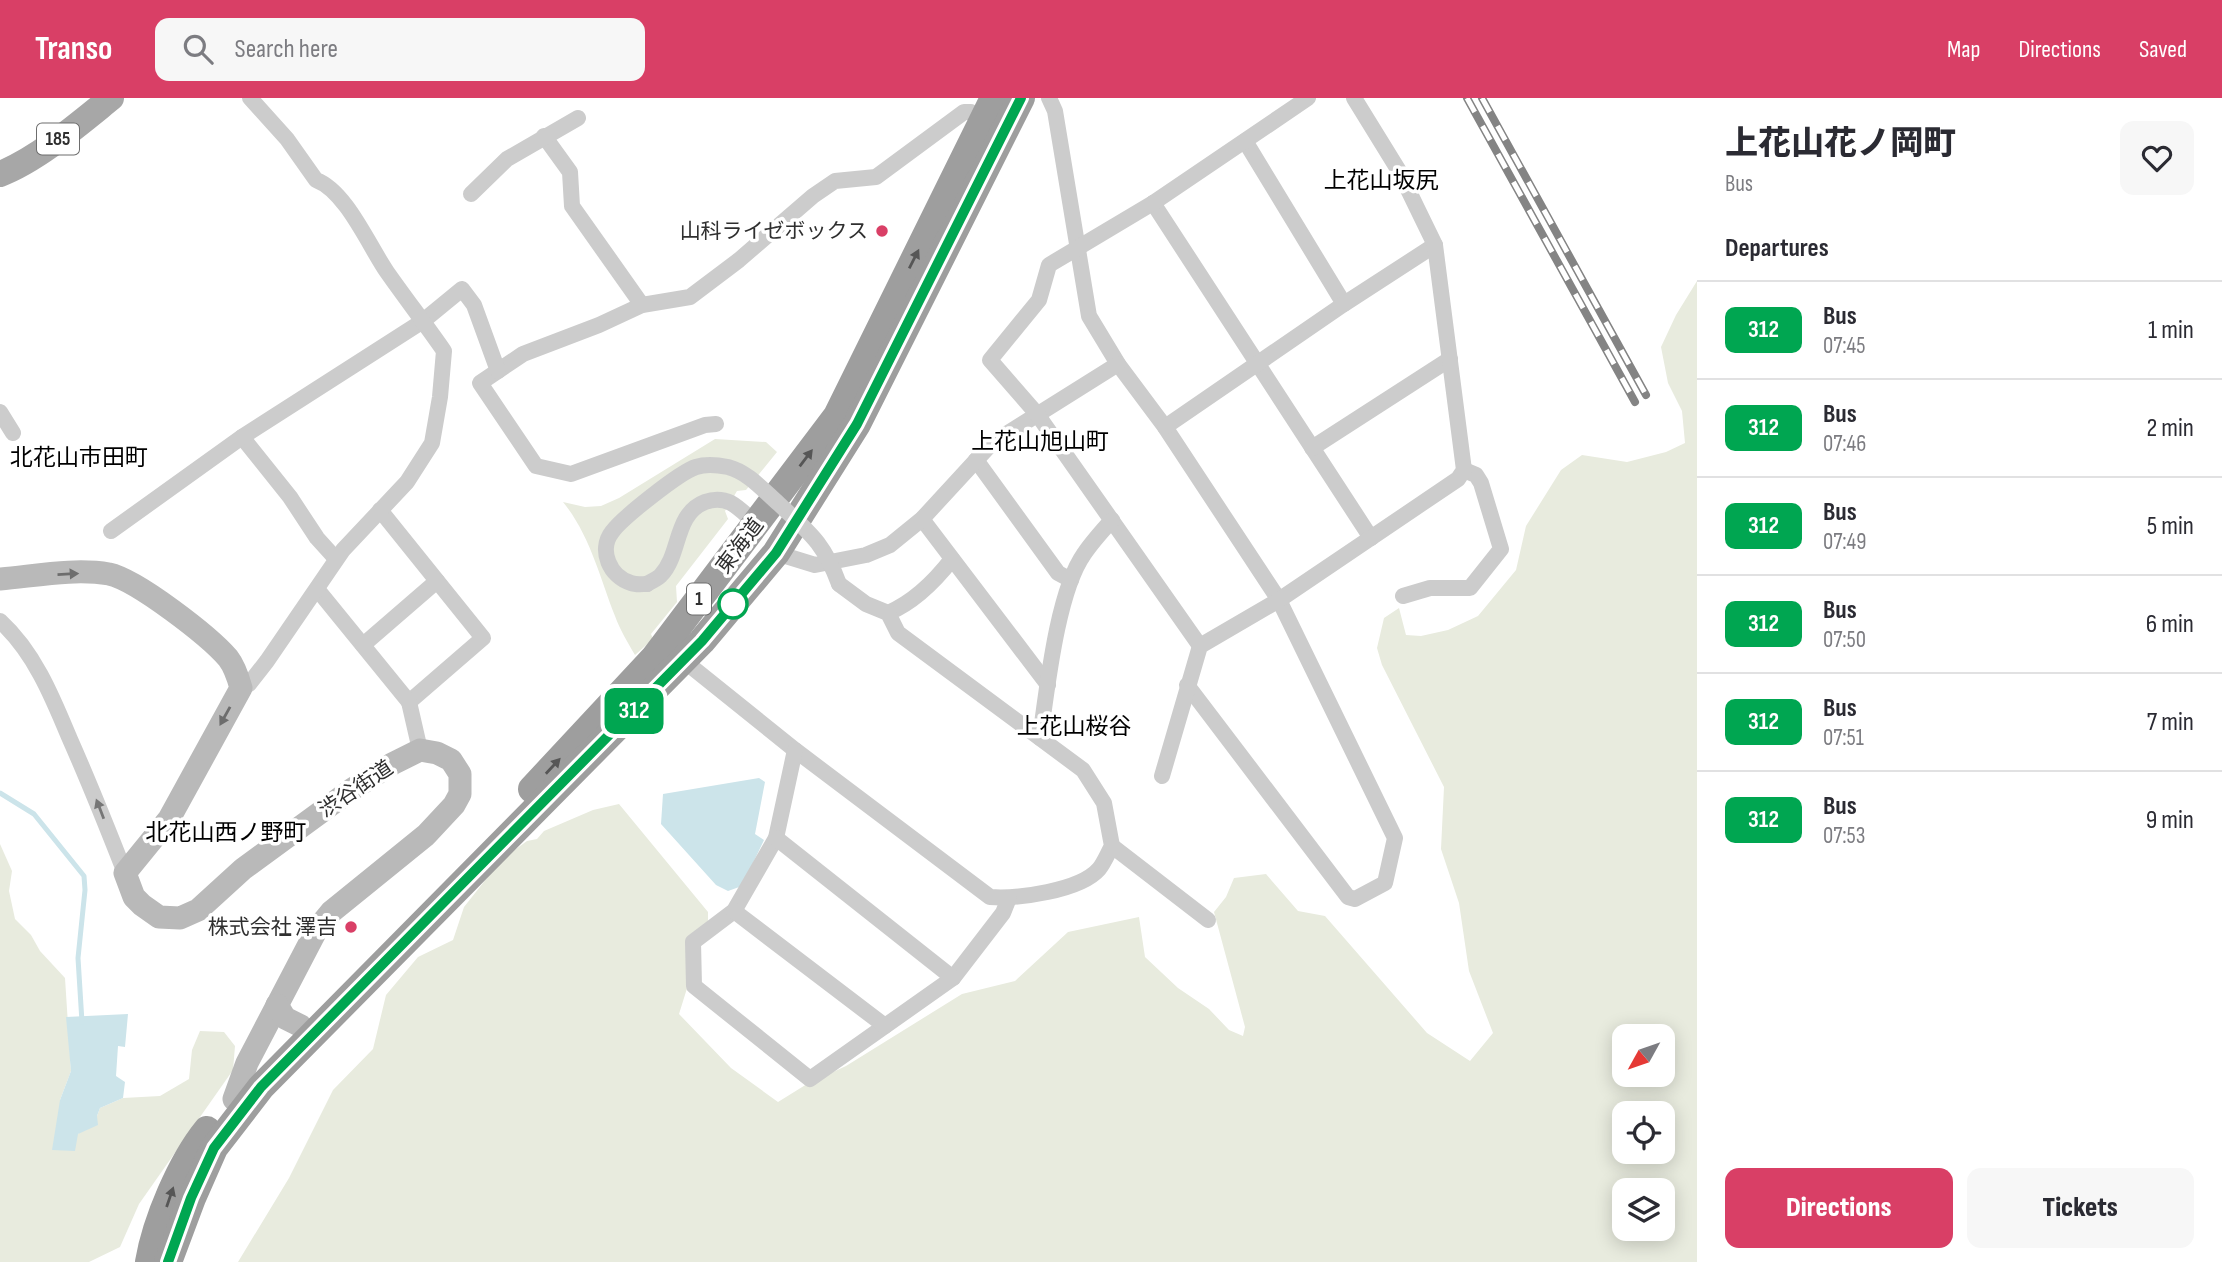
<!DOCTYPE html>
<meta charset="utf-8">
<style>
body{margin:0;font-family:"Sofia Sans Condensed","Noto Sans JP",sans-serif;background:#f7f7f7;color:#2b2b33;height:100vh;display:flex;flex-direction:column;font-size:26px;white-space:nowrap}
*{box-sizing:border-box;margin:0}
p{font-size:23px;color:#7c7c81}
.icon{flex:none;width:38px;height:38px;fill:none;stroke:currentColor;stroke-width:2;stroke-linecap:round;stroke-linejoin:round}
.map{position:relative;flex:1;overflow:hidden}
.panel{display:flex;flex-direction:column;background:#fff;width:525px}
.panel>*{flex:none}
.badge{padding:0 14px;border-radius:10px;font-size:24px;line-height:46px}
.needle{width:46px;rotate:230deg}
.tools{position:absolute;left:1612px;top:926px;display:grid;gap:14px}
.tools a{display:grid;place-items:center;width:63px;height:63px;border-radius:14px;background:#fff;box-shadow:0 4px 18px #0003;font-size:35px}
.map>.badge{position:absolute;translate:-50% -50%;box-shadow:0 0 0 4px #fff}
h2{padding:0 28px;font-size:26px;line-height:63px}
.round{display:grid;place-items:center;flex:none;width:74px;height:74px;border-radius:14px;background:#f7f7f7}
.head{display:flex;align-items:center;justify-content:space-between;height:119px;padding:0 28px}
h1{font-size:33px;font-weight:800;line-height:52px}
.primary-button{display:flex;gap:14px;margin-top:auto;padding:14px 28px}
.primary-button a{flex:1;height:80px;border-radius:14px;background:#d93f66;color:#fff;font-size:28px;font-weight:800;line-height:80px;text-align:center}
.primary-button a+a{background:#f7f7f7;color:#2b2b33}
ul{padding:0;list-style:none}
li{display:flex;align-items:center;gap:21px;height:98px;padding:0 28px;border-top:2px solid #e1e1e2}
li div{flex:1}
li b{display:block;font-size:26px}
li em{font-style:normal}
li .badge{min-width:77px;font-weight:700;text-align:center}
header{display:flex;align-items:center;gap:42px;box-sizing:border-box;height:98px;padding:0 35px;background:#d93f66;color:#fff}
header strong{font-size:33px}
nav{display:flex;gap:38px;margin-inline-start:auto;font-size:24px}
.search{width:490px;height:63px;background:#f7f7f7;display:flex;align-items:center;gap:18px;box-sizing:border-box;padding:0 24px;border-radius:14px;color:#7c7c81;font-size:26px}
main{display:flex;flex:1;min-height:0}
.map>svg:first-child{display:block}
</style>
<header>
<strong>Transo</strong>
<div class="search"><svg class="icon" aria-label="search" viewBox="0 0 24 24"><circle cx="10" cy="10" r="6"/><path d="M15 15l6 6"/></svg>Search here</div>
<nav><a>Map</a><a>Directions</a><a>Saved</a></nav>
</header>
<main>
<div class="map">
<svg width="1697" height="1164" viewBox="0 0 1697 1164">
<rect width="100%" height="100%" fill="#fff"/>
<g fill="#e8ebde" fill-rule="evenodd">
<path d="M1697 183V1164H238L289 1080 333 992 373 951 386 897 418 859 453 842 464 809 502 761 527 743 537 741 544 733 593 712 619 706 708 814V823L679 916 731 970 778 1004 807 986 846 968 962 896 1015 883 1068 834 1139 819 1145 859 1178 890 1209 911 1229 932 1243 938 1245 929 1214 814 1226 799 1234 780 1266 776 1298 813 1325 818 1427 935 1470 963 1493 935 1469 873 1459 805 1441 751 1444 689 1382 567 1377 550 1384 520 1399 510 1406 537 1421 538 1448 532 1478 518 1516 472 1526 428 1561 372 1582 357 1627 364 1666 354 1685 345 1682 313 1668 285 1661 249 1676 217ZM1624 938H1662V976H1624ZM1624 1015H1662V1054H1624ZM1624 1092H1662V1130H1624Z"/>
<path d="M715 341 766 344 777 354 746 392 737 393 725 413 728 421 676 488 677 504 651 536 653 541 635 557C628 545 620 532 615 518 600 480 590 437 563 404L585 409 601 408 619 400Z"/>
<path d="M0 746 12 773 9 793 15 821 31 837 40 853 65 880 71 973 60 1002 78 1036 97 1018 100 1010 123 1000 160 998 189 981 192 952 200 933 224 934 235 948 233 972 139 1106 120 1149 89 1164H0Z"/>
</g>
<g fill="#cce4ea">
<path d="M759 680 765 684 755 736 764 742 742 788 728 793 716 787 661 726 663 696Z"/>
<path d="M128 916 125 949 118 948 116 978 125 984 123 1000 100 1010 97 1018 98 1027 78 1036 75 1053 52 1052 60 1002 71 973 66 919Z"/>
</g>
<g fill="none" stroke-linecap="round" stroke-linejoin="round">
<path stroke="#cce4ea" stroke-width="5" d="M0 695 34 716 84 778 85 792 78 860 82 924"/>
<g stroke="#ccc" stroke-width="16">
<path d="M1049 0 1055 13 1089 218 1118 266 1165 329 1279 502 1395 740 1385 785 1355 801 1348 799 1187 587"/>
<path d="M544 38 570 74 572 108 642 207"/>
<path d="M1245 43 1344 206"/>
<path d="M471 96 507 61 578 20"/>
<path d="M1153 105 1371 440"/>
<path d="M0 314 13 335"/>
<path d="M716 326 705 327 571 376 536 368 480 285 523 256 599 227 642 207 690 199 739 162 813 98 835 83 876 79 964 14H971L984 21"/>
<path d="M1165 329 1344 206 1435 147"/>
<path d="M242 339 290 399 317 440 336 461"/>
<path d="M1312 350 1450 261"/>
<path d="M976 362 1058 475 1071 482"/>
<path d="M380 412 483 540 409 604 420 652"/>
<path d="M922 421 1048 587"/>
<path d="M111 433 242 339 423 223 462 191 474 207 498 273"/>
<path d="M776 455 815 467 866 457 890 447 922 421 992 345 1118 266"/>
<path d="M647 486C651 483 658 481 661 477 681 456 674 416 705 404 713 401 723 401 731 405 740 410 748 419 757 426"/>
<path d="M317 491 409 604"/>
<path d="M1403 498 1430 490H1470L1501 451 1481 385 1476 377 1464 372"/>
<path d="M888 515C914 504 935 483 952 461"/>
<path d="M0 523C34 554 52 598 69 639 89 684 107 729 125 775"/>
<path d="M363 547 437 483"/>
<path d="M1200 548 1037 316 990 262 1039 202 1049 167 1153 105 1308 0"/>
<path d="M683 562 795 652 990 799C1017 801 1080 793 1099 771 1104 765 1108 755 1112 748L1104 705 1083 672 898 535 888 515 866 506 839 486"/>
<path d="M241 590 249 586 267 563 343 452 407 384 432 345 440 299 444 253C426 227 406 201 387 174 369 148 346 93 316 82L287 41 250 0"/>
<path d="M1040 640C1047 592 1057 494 1084 456 1092 444 1102 433 1112 422"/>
<path d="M795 652 776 740 734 813 693 844 694 888 810 981 953 880 1003 815 1009 800"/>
<path d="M1162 678 1200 548 1279 502 1458 381 1464 372 1435 147 1399 73 1354 0"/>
<path d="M776 740 953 880"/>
<path d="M1112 748 1208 822"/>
<path d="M734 813 885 928"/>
</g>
<g stroke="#b9b9b9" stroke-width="23">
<path d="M0 481C35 478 74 470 109 476 137 482 209 538 228 560 235 569 238 579 241 590L169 721 125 775 134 799 142 807 159 819 180 820 198 812 243 771 351 692 392 666 420 652 437 655 451 662 460 676V696L454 707 426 737 331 814 317 831 247 965 234 1001"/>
<path d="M277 907 285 920 301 928"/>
</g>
<path stroke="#a7a7a7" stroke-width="26" d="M0 76C37 62 80 25 111 0"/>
<g stroke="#9e9e9e" stroke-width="28">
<path d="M532 691 655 559 837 318 994 0"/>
<path d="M149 1164C156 1123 181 1064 207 1032"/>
<path d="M168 1164 192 1100 214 1050 261 989 702 543 776 455 857 326 1021 0"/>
</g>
<g stroke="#848484" stroke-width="8">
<g id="rail">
<path d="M1467 0 1635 304"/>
<path d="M1482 0 1646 297"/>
</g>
</g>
<use href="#rail" stroke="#fff" stroke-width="5" stroke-dasharray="16" stroke-linecap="butt"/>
<path stroke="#ccc" stroke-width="16" d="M647 486C642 486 636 487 631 485 610 479 598 452 612 434 622 420 680 374 696 369 705 366 718 367 728 369 748 374 764 393 779 406 810 435 824 445 839 486"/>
</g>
<defs><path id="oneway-solid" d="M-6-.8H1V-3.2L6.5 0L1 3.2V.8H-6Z" transform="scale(1.75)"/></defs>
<g fill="#565656">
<use href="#oneway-solid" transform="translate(914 161) rotate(-63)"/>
<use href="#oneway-solid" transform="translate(806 360) rotate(-53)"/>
<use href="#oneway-solid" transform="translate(553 668) rotate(-47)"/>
<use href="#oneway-solid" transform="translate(170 1099) rotate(-71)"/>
</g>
<g fill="#6d6d6d">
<use href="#oneway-solid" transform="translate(68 476) rotate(-3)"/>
<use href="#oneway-solid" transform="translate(225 618) rotate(119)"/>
</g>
<use fill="#767676" href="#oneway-solid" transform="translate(100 711) rotate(-111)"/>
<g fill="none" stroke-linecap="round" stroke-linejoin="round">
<g stroke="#fff" stroke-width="16">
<path id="line" d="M168 1164 191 1100 214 1050 261 989 702 543 776 455 857 326 1021 0"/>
</g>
<use href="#line" stroke="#00a651" stroke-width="10"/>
</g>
<g fill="#d93f66" stroke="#fff" stroke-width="2.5">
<circle cx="882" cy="133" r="7"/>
<circle cx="351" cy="829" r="7"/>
</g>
<circle fill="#fff" stroke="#00a651" stroke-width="3.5" cx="733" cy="506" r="14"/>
<g text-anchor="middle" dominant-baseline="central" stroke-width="7" stroke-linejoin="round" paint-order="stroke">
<g fill="#fff" stroke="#6d6d6d" stroke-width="2">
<rect x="37" y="25.5" width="42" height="31" rx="5"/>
<rect x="687" y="485.5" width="24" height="31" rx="5"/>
</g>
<g font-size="19" font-weight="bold" fill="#2f2f2f">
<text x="58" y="41">185</text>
<text x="699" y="501">1</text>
</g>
<g font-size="21" fill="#2f2f2f" stroke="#fff" text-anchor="end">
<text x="868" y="133">山科ライゼボックス</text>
<text x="337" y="829">株式会社 澤吉</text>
</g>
<g font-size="21" fill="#2f2f2f" stroke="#fff">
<text transform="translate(740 448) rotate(-53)">東海道</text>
<text transform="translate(356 691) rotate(-34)">渋谷街道</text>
</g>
<g font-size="23" fill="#000" stroke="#fff">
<text x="1381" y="83">上花山坂尻</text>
<text x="1040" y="344">上花山旭山町</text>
<text x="79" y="360">北花山市田町</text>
<text x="1074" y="629">上花山桜谷</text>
<text x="226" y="735">北花山西ノ野町</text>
</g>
</g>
</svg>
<div class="tools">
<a><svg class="needle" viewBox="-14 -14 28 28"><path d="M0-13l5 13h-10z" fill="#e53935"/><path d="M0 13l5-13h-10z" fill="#7c7c81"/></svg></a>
<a><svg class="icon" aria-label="locate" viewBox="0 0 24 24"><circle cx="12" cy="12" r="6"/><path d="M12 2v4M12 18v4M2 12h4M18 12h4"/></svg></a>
<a><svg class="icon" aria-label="layers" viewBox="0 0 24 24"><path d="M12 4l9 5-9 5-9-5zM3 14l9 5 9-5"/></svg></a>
</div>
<b class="badge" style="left:634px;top:613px;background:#00a651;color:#fff">312</b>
</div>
<section class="panel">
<div class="head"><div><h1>上花山花ノ岡町</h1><p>Bus</p></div><a class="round"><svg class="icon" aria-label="heart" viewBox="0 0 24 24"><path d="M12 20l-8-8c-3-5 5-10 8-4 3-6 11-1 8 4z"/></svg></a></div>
<h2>Departures</h2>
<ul>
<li><span class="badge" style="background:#00a651;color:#fff">312</span><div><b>Bus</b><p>07:45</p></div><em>1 min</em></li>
<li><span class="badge" style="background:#00a651;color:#fff">312</span><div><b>Bus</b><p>07:46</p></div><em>2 min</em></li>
<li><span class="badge" style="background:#00a651;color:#fff">312</span><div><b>Bus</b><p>07:49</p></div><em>5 min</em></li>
<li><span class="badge" style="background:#00a651;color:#fff">312</span><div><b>Bus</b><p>07:50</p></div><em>6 min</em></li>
<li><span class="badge" style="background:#00a651;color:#fff">312</span><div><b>Bus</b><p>07:51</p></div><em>7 min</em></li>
<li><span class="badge" style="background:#00a651;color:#fff">312</span><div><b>Bus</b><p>07:53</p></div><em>9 min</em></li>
</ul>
<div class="primary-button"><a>Directions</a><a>Tickets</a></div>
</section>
</main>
